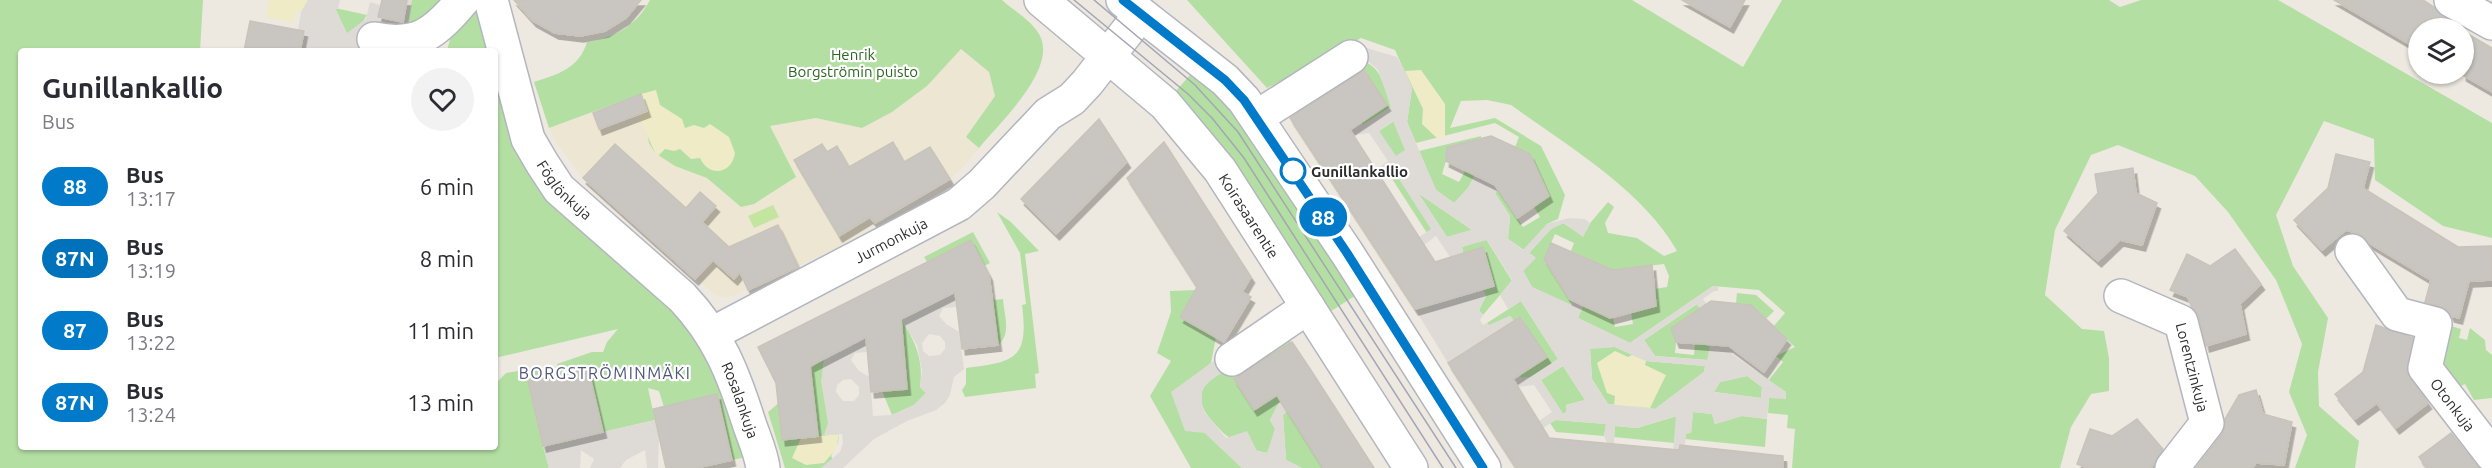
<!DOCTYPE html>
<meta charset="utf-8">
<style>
body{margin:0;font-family:Ubuntu,sans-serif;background:#f2f2f3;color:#2b2b33;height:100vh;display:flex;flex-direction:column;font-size:22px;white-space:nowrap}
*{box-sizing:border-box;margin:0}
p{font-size:20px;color:#7c7c81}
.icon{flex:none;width:33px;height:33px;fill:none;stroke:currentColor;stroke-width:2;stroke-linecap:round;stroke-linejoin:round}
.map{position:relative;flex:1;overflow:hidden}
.side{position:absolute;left:18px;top:48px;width:480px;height:402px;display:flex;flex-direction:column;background:#fff;border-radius:6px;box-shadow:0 2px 4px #0004}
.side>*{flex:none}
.badge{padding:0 12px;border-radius:20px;font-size:21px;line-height:39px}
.fabs{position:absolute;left:2408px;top:18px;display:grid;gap:12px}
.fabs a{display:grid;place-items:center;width:66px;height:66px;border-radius:50%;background:#fff;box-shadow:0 2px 4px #0004;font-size:30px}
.map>.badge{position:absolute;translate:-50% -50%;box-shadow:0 0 0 3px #fff}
.round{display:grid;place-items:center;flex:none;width:63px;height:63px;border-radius:32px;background:#f2f2f3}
.head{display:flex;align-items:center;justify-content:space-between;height:102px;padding:0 24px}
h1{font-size:28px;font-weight:700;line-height:45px}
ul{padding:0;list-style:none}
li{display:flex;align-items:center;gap:18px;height:72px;padding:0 24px}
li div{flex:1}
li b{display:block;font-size:22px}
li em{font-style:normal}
li .badge{min-width:66px;font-weight:700;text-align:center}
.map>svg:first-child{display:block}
</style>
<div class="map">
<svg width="2492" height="468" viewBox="0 0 2492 468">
<defs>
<filter id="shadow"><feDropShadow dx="3.5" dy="6" stdDeviation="0" flood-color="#0004"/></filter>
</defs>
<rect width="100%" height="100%" fill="#ede9e1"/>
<path fill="#ede6d2" d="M961 49 989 72 995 96 966 137 979 148 966 164 950 179 835 249 735 295 724 297 715 295 583 178 556 143 549 128 641 94 769 126 816 118 862 128 892 112 927 86Z"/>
<g fill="#b4dfa3">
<path d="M0 0H203L200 51H21V447H495V384L506 373 540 367 543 378V446L549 468H0Z"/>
<path d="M412 0H452L411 31 406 28Z"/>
<path d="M481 0 523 142 682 312 708 349 751 456 732 460 717 394 664 407 659 391 648 388 655 420 603 432 588 368 559 374 557 364 592 352H603L607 342 618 329 495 358V51H447L456 15Z"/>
<path d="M650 0H1002C1013 10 1029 19 1037 31 1063 65 999 123 979 148L966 137 995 96 989 72 961 49 927 86 892 112 862 128 816 118 770 126 796 177 754 204 741 207 707 178 675 166 655 153 649 143 641 94 549 128 534 82C559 74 579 68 587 42 615 38 637 25 650 0Z"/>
<path d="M1187 0H1632L1743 67 1782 0H2109L2120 7 2141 0H2278L2492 123V238L2443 226 2375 180 2374 139 2324 121 2276 215 2293 266 2328 318 2318 372 2319 406 2359 441 2355 468H2295L2307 435 2289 392 2302 344 2276 280 2228 212 2195 176 2118 145 2091 155 2055 230 2045 295 2082 329 2104 331 2109 358V391L2091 394 2071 427 2060 468H1792L1795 429 1787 428 1788 415 1768 413 1769 397 1786 392 1768 381 1783 362 1776 356 1795 347 1773 327 1785 313 1759 290 1713 286 1630 343 1578 318 1583 306 1613 318 1615 327 1633 324 1631 313 1656 306 1654 289 1667 287 1669 276 1664 264 1613 270 1571 251 1574 243 1555 234 1544 259 1572 300 1570 305 1532 287 1523 271 1535 257 1529 253 1551 229 1563 223 1583 236 1591 222 1608 202 1614 207 1605 223 1608 233 1637 238 1664 256 1677 251C1643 190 1567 146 1511 105L1487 100 1461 101 1450 128 1495 118 1541 146 1565 195 1558 219 1547 224 1524 250 1508 239 1510 216 1495 193 1499 190 1523 227 1540 217 1534 207 1549 196 1530 154 1515 147 1519 137 1495 123 1416 143 1407 122 1412 88 1395 50 1361 38 1267 88Z"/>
<path d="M335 8 367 15 362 23 347 34Z"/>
<path d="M1358 60C1382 64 1384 87 1391 107L1363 125 1361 123 1387 105Z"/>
<path d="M1198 66 1219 83 1364 290 1325 315 1175 92Z"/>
<path d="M1394 121 1406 150 1395 157 1379 131Z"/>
<path d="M1481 136V138L1447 147 1446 161 1442 174 1459 182 1465 171 1475 175 1468 188 1454 203 1436 190 1419 151Z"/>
<path d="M1392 168 1432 229 1427 233 1387 171Z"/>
<path d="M1418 193 1472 230 1447 237Z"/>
<path d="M997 212 1011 222 1039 251 1025 254 1039 373 1035 374 1036 388 965 397 962 390 966 384V368C1015 362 1029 359 1022 305L1026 304 1020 253Z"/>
<path d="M973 232 990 263 984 266 971 240 927 262 924 257Z"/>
<path d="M1486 239 1512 281 1483 315 1479 310 1486 296 1482 289 1494 286 1483 248 1463 253 1462 247Z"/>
<path d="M1196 290 1216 337 1211 363 1172 393 1205 433 1242 468H1191L1150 396 1171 361 1157 353 1171 312 1170 291Z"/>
<path d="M1737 293 1756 295 1774 311 1766 319 1751 305 1736 303Z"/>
<path d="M1003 299C1004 314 1012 335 998 345L993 300Z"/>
<path d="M1521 301 1558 359 1531 377 1521 378 1519 375 1546 357 1521 317 1514 321 1510 316 1488 326 1487 323Z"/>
<path d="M1697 304 1700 308 1671 328 1676 342 1675 353 1694 355 1695 343 1710 345 1708 360 1655 356 1644 340Z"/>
<path d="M901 319C915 341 924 360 920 387L926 393 914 405 892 415 882 391 907 388Z"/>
<path d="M2451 326 2461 329 2459 338 2467 340 2470 328 2485 340 2486 350 2492 355V398L2474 400 2465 384 2459 387 2441 363Z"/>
<path d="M1283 339 1292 342 1235 379 1277 395 1280 401 1270 420 1275 429 1268 453C1244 449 1228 440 1213 422 1205 413 1199 404 1202 392 1206 374 1266 348 1283 339Z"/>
<path d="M1615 347 1646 361 1705 366 1704 372 1655 409 1608 404 1592 379 1590 348Z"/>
<path d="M825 358C816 387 836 409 825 435L839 434 838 442 831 456 833 459 821 468H785L768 412C790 396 801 371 825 358Z"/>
<path d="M1563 366 1585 400 1566 405V412L1563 414 1541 380Z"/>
<path d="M1747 376 1762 387 1761 398 1714 392 1720 382Z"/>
<path d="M1287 411 1323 468H1302L1286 460 1283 415Z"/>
<path d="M1693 412 1712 414 1715 424 1742 416 1767 419 1765 447 1685 439 1686 433H1691Z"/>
<path d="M1677 416 1674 443 1614 437 1615 426 1637 428Z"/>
<path d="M1556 420 1606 424 1604 436 1556 432 1550 423Z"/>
</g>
<g fill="#efebc7">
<path d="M269 0H308L301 12 296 11 293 23 266 17Z"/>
<path d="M1421 70 1445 104V137L1438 139 1422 124 1423 109 1405 71Z"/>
<path d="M656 90 660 105 682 119 685 128 694 125 704 128 710 124 729 137 735 153C732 174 709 178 700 158L691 159 680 149 674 151 665 149 658 156 655 153 638 114 647 111 641 94Z"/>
<path d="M1615 351 1628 357 1632 355 1646 361 1645 365 1666 375 1650 408 1614 405 1615 396 1607 393 1597 363Z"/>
<path d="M839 434 836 449 824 463 806 465 792 458 801 438Z"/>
</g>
<path fill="#c4e59f" d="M773 205 779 217 754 228 748 216Z"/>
<g fill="#dedbd7" fill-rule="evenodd">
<path d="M308 0H340L338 9H335L347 33 366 19 370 2 380 5 378 17 403 22 407 0H412L406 28 380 51H300L298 30 301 12Z"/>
<path d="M1360 46 1397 57 1405 71 1412 88 1407 122 1436 190 1454 203 1468 188 1475 175 1495 185 1499 190 1495 193 1510 216 1508 239 1523 250 1547 224 1569 218 1585 219 1590 223 1583 237 1564 223 1551 229 1529 253 1536 258 1523 271 1532 287 1570 304 1572 300 1583 306 1578 318 1630 343 1713 286H1718V291H1714L1703 299 1707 304 1700 308 1696 304 1644 340 1655 356 1707 360 1710 345 1729 346 1735 350 1732 354 1786 392V399L1769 398 1767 419 1742 416 1715 424 1712 414 1693 412 1691 433 1686 434 1685 445H1680L1679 453 1673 452 1676 416 1637 428 1615 426 1614 443H1607L1604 436 1606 424 1556 420 1543 428 1539 421 1552 412 1534 385 1518 387 1511 392 1503 380 1519 375 1521 378 1531 377 1558 359 1521 301 1508 309 1500 295 1512 280 1487 240 1462 247 1463 253 1450 257 1436 236 1424 245 1419 237 1431 229 1392 168 1379 176 1375 170 1388 161 1369 133 1354 135 1348 139 1350 121 1363 125 1391 107 1378 70 1369 62 1358 60ZM1393 121 1405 150 1396 156 1379 131ZM1419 194 1471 229V230L1447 237ZM1615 347 1646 361 1705 366 1704 372 1655 409 1608 404 1592 379 1590 349ZM1563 366 1585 400 1566 405V412L1563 414 1541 380ZM1747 376 1762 387 1761 398 1714 392 1720 382Z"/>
<path d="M1482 289 1486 295 1479 310 1483 315 1480 320 1483 325 1487 323 1489 325 1510 316 1514 321 1448 363 1415 309Z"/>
<path d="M955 291 956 307 943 308 939 316 946 324 959 332 964 369 954 377 950 395 945 403 936 410 907 421 874 439 843 468H821L840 452 843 443 842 434 824 435 828 423 821 381 825 358 866 337 867 352 855 353 851 360 859 371 870 377 873 416 892 415 914 405 926 393 920 387 922 371 917 345 901 319ZM929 334 940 336 945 342V349L940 355 929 356 923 351 922 343ZM851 379 859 387V395L854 401H843L836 392 837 385 843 380Z"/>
<path d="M1228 351 1235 363 1206 384 1202 391V404L1205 413 1226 438 1247 431 1257 451 1267 453 1275 429 1270 420 1280 401 1287 411 1283 415 1286 460 1302 468H1242L1205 433 1185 431 1171 392Z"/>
<path d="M655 420 659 436 658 468H647L645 450 626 460 620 468H590L594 459 581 450 580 468H549L543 446Z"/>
</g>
<g fill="#c9c5c0" stroke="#c9c4ba" stroke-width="1.5" filter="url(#shadow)">
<path d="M382 0H407L403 22 378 17Z"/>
<path d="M514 0H641L626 18 605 31 580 36 555 33 533 21Z"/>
<path d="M1682 0H1745L1730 27Z"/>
<path d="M2334 0H2423L2434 7 2442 16 2463 28H2418V49Z"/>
<path d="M250 21 304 31 300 51H244Z"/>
<path d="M2463 31 2492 48V92L2463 75Z"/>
<path d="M1364 70 1387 105 1350 130 1435 262 1483 247 1494 286 1415 309 1296 127 1290 118Z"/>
<path d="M641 94 647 111 599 129 593 113Z"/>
<path d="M1099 119 1127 162 1056 234 1021 199Z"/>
<path d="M1491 136 1530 154 1549 196 1517 218 1495 185 1446 161 1447 147Z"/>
<path d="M893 142 904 162 930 147 950 179 875 223 870 217 839 236 794 160 822 144 827 152 837 146 849 167Z"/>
<path d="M1164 142 1251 277 1242 292 1251 297 1224 342 1180 317 1197 287 1127 178Z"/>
<path d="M615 144 686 208 700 192 716 206 702 222 729 247 778 225 798 267 748 290 740 272 734 279 713 260 695 279 583 178Z"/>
<path d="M2336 154 2370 162 2363 188 2458 247 2492 246V280L2469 281 2459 318 2451 316 2448 310 2440 306 2425 302 2431 280 2369 243 2360 234 2346 230 2322 250 2294 220 2328 188Z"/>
<path d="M2133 168 2136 193 2157 203 2142 245 2120 240 2098 261 2064 231 2098 193 2095 174Z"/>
<path d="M971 240 989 275 998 345 962 349 955 292 901 319 907 389 871 392 866 337 810 366 818 436 782 440 776 383 758 347Z"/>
<path d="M1551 243 1613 270 1652 265 1656 306 1610 318 1569 299 1544 259Z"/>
<path d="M2235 249 2261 284 2240 304 2246 334 2206 346 2199 317 2191 306 2188 297 2170 290 2187 254 2210 266Z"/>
<path d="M1711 301 1751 305 1787 339 1764 372 1729 346 1676 342 1671 328Z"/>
<path d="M1520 317 1547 357 1513 379 1549 438 1679 450 1680 445 1783 456V468H1516L1448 363Z"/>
<path d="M2376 325 2413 338 2407 372 2428 403 2396 428 2377 403 2355 419 2335 394 2363 372Z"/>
<path d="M1292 342 1310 369 1374 468H1323L1277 395 1254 410 1234 379Z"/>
<path d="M588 368 603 432 543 446 528 381Z"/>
<path d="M2256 390 2263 414 2292 422 2284 465 2256 463 2252 468H2196L2222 434 2225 419 2239 395Z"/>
<path d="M717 394 732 460 696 468H666L653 409Z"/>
<path d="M2137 419 2163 449 2151 468H2088L2077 464 2090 429 2112 436Z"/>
<path d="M2451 433 2477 466 2479 468H2427L2419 457Z"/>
</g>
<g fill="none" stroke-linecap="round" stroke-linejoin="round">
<g stroke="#b4b6bf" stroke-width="36">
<g id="minor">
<path id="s1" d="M491 0 528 139 542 163 559 189 682 297C719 336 733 373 749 423 754 438 761 453 763 468"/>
<path id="s2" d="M1041 0 1165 104 1220 170 1411 468"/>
<path d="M1123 0 1225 80 1244 100 1347 253 1484 468"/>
<path d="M2451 0 2492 23"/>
<path d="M374 39C418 48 435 33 463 0"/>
<path d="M1257 117 1351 57"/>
<path id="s3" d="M2352 251 2397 314 2435 324 2425 368 2492 455"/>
<path id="s4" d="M2121 296 2181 322 2207 423 2172 468"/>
<path id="s5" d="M712 334 959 204 982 184 1048 114 1072 99 1087 83 1140 15"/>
<path d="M1232 359 1308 307"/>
</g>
</g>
<use href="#minor" stroke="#fff" stroke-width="33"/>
<g stroke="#a4a5b5" stroke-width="1.5">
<path d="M1074 0 1188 94 1212 118 1244 158 1443 468"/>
<path d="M1094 0 1195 85 1238 132 1456 468"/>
</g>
</g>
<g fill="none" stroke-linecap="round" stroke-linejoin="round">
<g stroke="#fff" stroke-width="14">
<path id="line" d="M1123 0 1225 80 1244 100 1347 253 1483 468"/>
</g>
<use href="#line" stroke="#007ac9" stroke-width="9"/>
</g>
<circle fill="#fff" stroke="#007ac9" stroke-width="3" cx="1293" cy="171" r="12"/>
<g text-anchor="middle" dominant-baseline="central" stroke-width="4.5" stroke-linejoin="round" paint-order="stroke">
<g font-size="15" fill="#2c6621" stroke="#fff">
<text x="853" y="54">Henrik<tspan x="853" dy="17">Borgströmin puisto</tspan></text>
</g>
<g font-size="15" font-weight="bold" fill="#2d2d2d" stroke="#fff" text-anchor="start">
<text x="1311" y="171">Gunillankallio</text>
</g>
<g font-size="15" fill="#2d2d2d" stroke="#fff">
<text stroke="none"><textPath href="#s1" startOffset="207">Föglönkuja</textPath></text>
<text stroke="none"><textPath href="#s2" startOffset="302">Koirasaarentie</textPath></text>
<text stroke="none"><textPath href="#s5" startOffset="202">Jurmonkuja</textPath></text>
<text stroke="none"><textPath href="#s4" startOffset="112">Lorentzinkuja</textPath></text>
<text stroke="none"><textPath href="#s1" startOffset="486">Rosalankuja</textPath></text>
<text stroke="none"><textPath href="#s3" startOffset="208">Otonkuja</textPath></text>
</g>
<g font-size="16" letter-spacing="1.5" fill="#50567b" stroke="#fff">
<text x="605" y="373">BORGSTRÖMINMÄKI</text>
</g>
</g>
</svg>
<div class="fabs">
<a><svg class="icon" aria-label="layers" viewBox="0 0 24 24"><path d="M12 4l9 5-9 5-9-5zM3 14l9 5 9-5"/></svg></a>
</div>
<b class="badge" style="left:1323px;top:217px;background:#007ac9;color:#fff">88</b>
<section class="side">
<div class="head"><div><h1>Gunillankallio</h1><p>Bus</p></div><a class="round"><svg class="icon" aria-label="heart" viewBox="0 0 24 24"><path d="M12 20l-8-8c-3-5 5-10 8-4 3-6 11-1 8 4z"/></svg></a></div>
<ul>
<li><span class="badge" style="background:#007ac9;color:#fff">88</span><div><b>Bus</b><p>13:17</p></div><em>6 min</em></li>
<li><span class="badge" style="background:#0072bc;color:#fff">87N</span><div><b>Bus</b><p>13:19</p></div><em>8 min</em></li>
<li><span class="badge" style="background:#007ac9;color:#fff">87</span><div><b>Bus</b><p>13:22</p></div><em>11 min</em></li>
<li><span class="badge" style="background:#007ac9;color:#fff">87N</span><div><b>Bus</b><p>13:24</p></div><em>13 min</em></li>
</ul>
</section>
</div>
